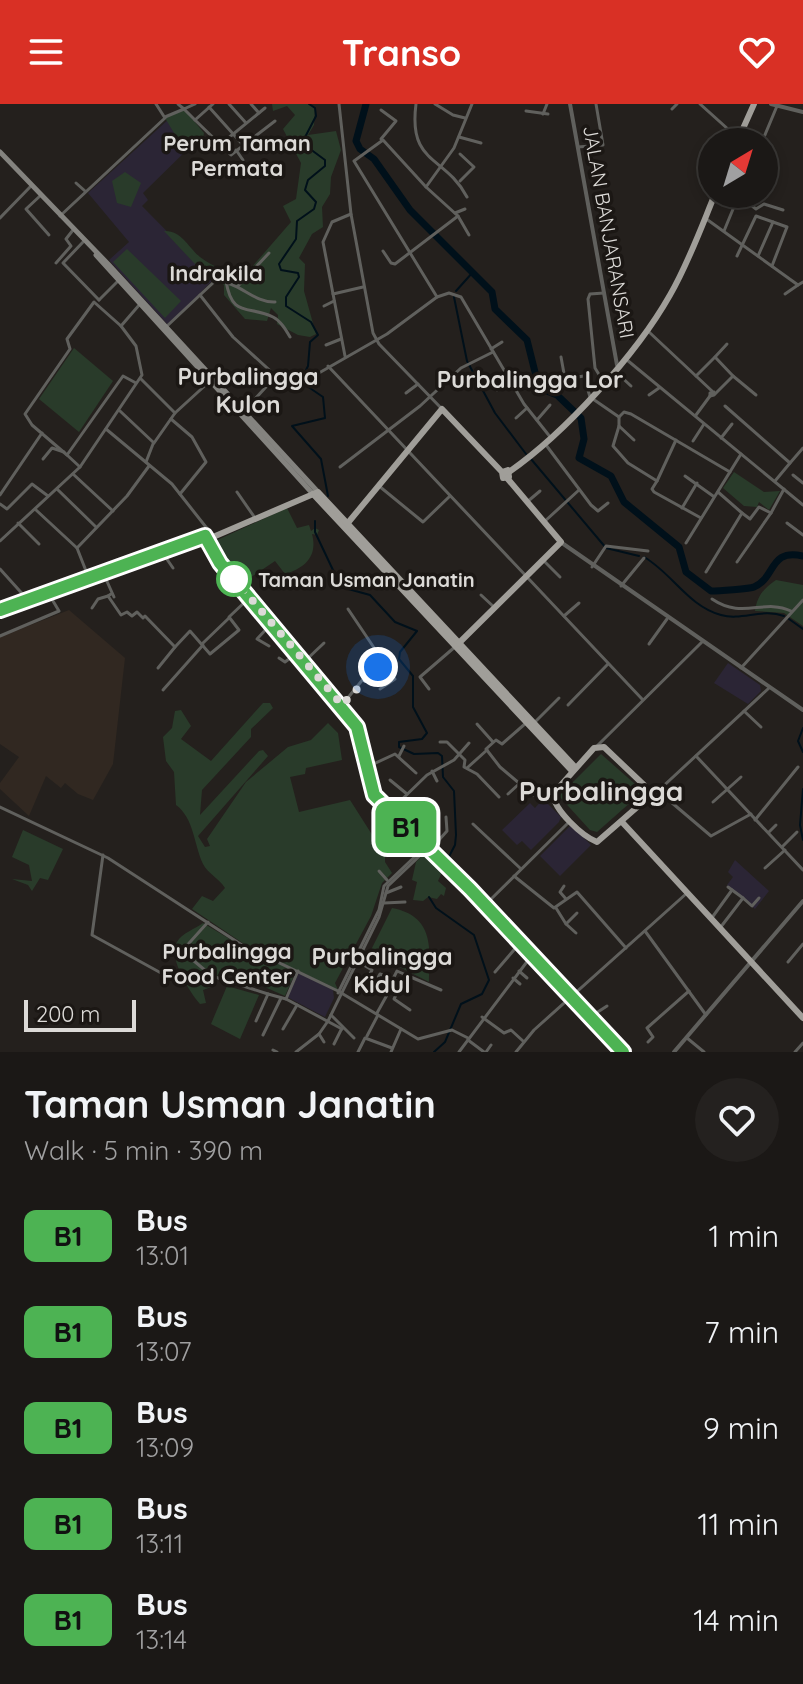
<!DOCTYPE html>
<meta charset="utf-8">
<style>
body{margin:0;font-family:Quicksand,sans-serif;background:#24211f;color:#f1f3f6;height:100vh;display:flex;flex-direction:column;font-size:30px;white-space:nowrap}
*{box-sizing:border-box;margin:0}
p{font-size:26px;color:#a0a0a1}
.icon{flex:none;width:44px;height:44px;fill:none;stroke:currentColor;stroke-width:2;stroke-linecap:round;stroke-linejoin:round}
.map{position:relative;height:948px;overflow:hidden}
.details{display:flex;flex-direction:column;background:#1b1816;flex:1}
.details>*{flex:none}
.badge{padding:0 16px;border-radius:12px;font-size:28px;line-height:52px}
.needle{width:52px;rotate:38deg}
.controls{position:absolute;left:698px;top:24px;display:grid;gap:16px}
.controls a{display:grid;place-items:center;width:80px;height:80px;border-radius:50%;background:#1b1816;box-shadow:0 4px 12px #0003,0 0 0 2px #393735;font-size:40px}
.scale{position:absolute;left:24px;bottom:20px;width:112px;box-sizing:border-box;padding-left:8px;border:4px solid #dcdad7;border-top:0;font-size:22px;line-height:28px;white-space:nowrap;color:#dcdad7;-webkit-text-stroke:6px #1b1714;paint-order:stroke}
.you{position:absolute;width:40px;height:40px;margin:-20px;border:6px solid #fff;border-radius:50%;background:#1a73e8;box-shadow:0 0 0 12px #1a73e833}
.map>.badge{position:absolute;translate:-50% -50%;box-shadow:0 0 0 4px #fff}
.round{display:grid;place-items:center;flex:none;width:84px;height:84px;border-radius:42px;background:#24211f}
.summary{display:flex;align-items:center;justify-content:space-between;height:136px;padding:0 24px}
h1{font-size:38px;font-weight:800;line-height:60px}
ul{padding:0;list-style:none}
li{display:flex;align-items:center;gap:24px;height:96px;padding:0 24px}
li div{flex:1}
li b{display:block;font-size:30px}
li em{font-style:normal}
li .badge{min-width:88px;font-weight:700;text-align:center}
header{display:flex;justify-content:space-between;align-items:center;height:104px;padding:0 24px;background:#d93025;color:#fff;font-size:36px;font-weight:800}
.map>svg:first-child{display:block}
</style>
<header><svg class="icon" aria-label="menu" viewBox="0 0 24 24"><path d="M4 6h16M4 12h16M4 18h16"/></svg>Transo<svg class="icon" aria-label="heart" viewBox="0 0 24 24"><path d="M12 20l-8-8c-3-5 5-10 8-4 3-6 11-1 8 4z"/></svg></header>
<div class="map">
<svg width="803" height="948" viewBox="0 0 803 948">
<rect width="100%" height="100%" fill="#24201d"/>
<path fill="#312821" d="M69 506 125 554 113 660 93 696 78 690 65 679 61 684 46 672 29 712 0 685V679L19 653 0 640V533Z"/>
<g fill="#2b2535">
<path d="M170 14 194 39 143 89 148 96 142 102 214 175 168 221 109 156 129 138 88 89Z"/>
<path d="M728 559 760 581 761 587 748 600 714 579Z"/>
<path d="M543 695 561 713 559 718 531 746 522 737 517 741 502 726 530 699 535 704Z"/>
<path d="M571 721 591 741 560 772 540 752Z"/>
<path d="M735 756 769 787 755 805 727 781 733 773 728 768Z"/>
<path d="M299 869 333 886 334 894 325 913 287 893Z"/>
</g>
<g fill="#293b2a">
<path d="M272 0H309L315 4 314 21 308 31 336 27 341 46 331 73 330 90 322 103 323 123 312 130 299 154 305 160 304 187 316 230 310 233 298 231 277 220 278 211 271 204 267 217 245 215 224 191V181L209 175 164 127C181 126 188 143 200 153 213 163 227 166 238 179L291 118 283 102 296 95 301 59 283 25 295 11 287 2 273 7Z"/>
<path d="M184 5 204 29 203 34 191 45 180 39 165 14Z"/>
<path d="M125 68 141 79 131 103 117 99 112 77Z"/>
<path d="M127 145 181 197 165 214 113 158Z"/>
<path d="M74 244 113 277 79 328 39 295Z"/>
<path d="M734 368 764 388 780 387 769 406 759 398 757 403 744 402 723 384Z"/>
<path d="M287 404 297 424 309 421 311 427 315 424 319 426 317 431 312 430C318 452 305 464 285 470L275 457 241 480 212 445 213 438Z"/>
<path d="M776 476 803 481V522L784 509 755 507C757 492 764 484 776 476Z"/>
<path d="M263 599H270L273 604 251 625V633L202 686 200 711 259 647 263 646 268 652 198 732 205 743 210 742 207 735 246 678 288 643 311 636 328 619 338 629 342 656 306 664 305 670 290 673 299 708 350 696 385 751V758L392 769 382 779 371 812 335 879 338 886 247 842 192 805 202 792 213 797 225 784C219 774 208 770 203 760 194 741 194 714 176 701L174 668 166 657 163 633 172 624 175 607 181 606 191 622 181 635 211 657Z"/>
<path d="M601 650 635 680 640 690 597 728 590 726 559 692Z"/>
<path d="M23 726 63 745 48 776 40 774 32 787 28 781 12 775 32 777 29 761 12 753Z"/>
<path d="M425 749 444 764 438 777 446 784 444 792 441 790 437 795 428 793 423 797 413 796 417 778 412 776 416 758Z"/>
<path d="M392 804C435 812 430 846 429 878L370 848Z"/>
<path d="M203 819 233 837 223 852 232 856 239 842 296 867 285 892 222 864 211 883 203 886 206 899 200 900C190 889 167 852 177 838 182 829 195 825 203 819Z"/>
<path d="M227 882 259 891 240 935 211 920Z"/>
</g>
<g fill="none" stroke-linecap="round" stroke-linejoin="round">
<g stroke="#00101a" stroke-width="2">
<path d="M456 187 473 168"/>
<path d="M454 193 467 257 495 309 526 350"/>
<path d="M302 274 308 262 310 238 318 231 311 218 286 202V193L299 173 298 169 281 166 279 160 296 135 297 117 314 105 316 98 305 86 308 76 325 62V56L302 39 316 12 315 4 309 0"/>
<path d="M304 280 323 293 325 314 292 322 321 355 328 392"/>
<path d="M531 355 606 444 639 452"/>
<path d="M315 417V428L341 483 370 491 395 518 417 527 400 548 399 555 413 572V603L427 629 422 635 399 638V643L414 650 438 649 442 652 443 673 454 687 456 731 455 741 442 766"/>
<path d="M644 453C672 469 688 502 721 511 742 517 762 504 784 512"/>
<path d="M789 515 803 525"/>
<path d="M803 624 798 637 803 648"/>
<path d="M803 685 800 721 803 736"/>
<path d="M429 793 436 804 474 831 489 876 482 890 461 900 445 938 434 948"/>
</g>
<path stroke="#00101a" stroke-width="7" d="M366 0 356 37 360 45 374 55 410 106 492 188 495 205 527 236 539 284 557 291 581 314 584 335 579 354 611 372 624 398 679 443 686 468 711 487C717 487 750 485 754 483 776 474 769 444 803 452"/>
<g stroke="#60605d" stroke-width="3">
<path d="M178 0 184 5 195 0"/>
<path d="M229 0 246 19"/>
<path d="M251 0 259 9"/>
<path d="M339 0 351 110 373 229 379 240 442 305"/>
<path d="M416 0C408 61 445 51 467 93"/>
<path d="M435 0 453 11 465 14"/>
<path d="M472 0 454 44 426 83 383 36 354 57 437 193 449 189 461 193 524 300 551 334"/>
<path d="M700 0 739 35"/>
<path d="M209 3 243 41"/>
<path d="M672 5 677 0"/>
<path d="M381 6 396 17 381 35"/>
<path d="M526 7 548 10"/>
<path d="M543 10 547 0"/>
<path d="M165 13 184 5 195 16 213 0"/>
<path d="M195 16 231 51 275 17"/>
<path d="M459 33 481 39"/>
<path d="M249 37 257 47"/>
<path d="M762 38 777 2"/>
<path d="M221 40 265 4"/>
<path d="M578 43 603 41 596 0"/>
<path d="M236 46 243 56"/>
<path d="M460 77 474 63 460 50"/>
<path d="M76 79 85 87"/>
<path d="M426 83 458 112 469 131"/>
<path d="M40 92 26 105 49 131"/>
<path d="M739 92 756 105 764 100 783 106"/>
<path d="M455 109 465 105"/>
<path d="M60 112 165 14 156 0"/>
<path d="M0 114 31 82"/>
<path d="M705 114 798 181 803 178"/>
<path d="M724 127 738 93"/>
<path d="M84 137 63 159 99 196"/>
<path d="M383 147 391 159 395 160 458 112"/>
<path d="M737 152 756 112 773 118"/>
<path d="M758 152 773 118 787 123 772 162"/>
<path d="M56 159 71 142 66 135 73 126"/>
<path d="M226 177C232 214 248 201 273 213 281 217 286 226 290 233"/>
<path d="M238 182 269 149"/>
<path d="M333 190 363 183"/>
<path d="M785 190 798 181"/>
<path d="M99 196 118 177"/>
<path d="M324 202 334 197"/>
<path d="M166 223 200 191"/>
<path d="M649 228 712 287"/>
<path d="M326 241 341 235"/>
<path d="M491 245 502 238"/>
<path d="M345 252 323 138 332 118 351 110"/>
<path d="M561 253 565 275 584 272 590 293 619 313 624 308 631 310 730 368"/>
<path d="M715 253 727 240"/>
<path d="M627 256 803 401"/>
<path d="M328 262 642 595"/>
<path d="M616 268 631 282"/>
<path d="M696 272 715 253 733 272 715 290"/>
<path d="M733 272 756 291"/>
<path d="M277 273 291 285 387 230 437 193"/>
<path d="M141 275 175 309"/>
<path d="M603 277 595 264 588 195 590 190 604 189"/>
<path d="M497 286 510 278"/>
<path d="M714 288V291L710 292V289Z"/>
<path d="M406 289 418 280"/>
<path d="M649 291 659 284"/>
<path d="M725 302 790 359 803 344"/>
<path d="M120 307 154 339 175 309 210 277"/>
<path d="M244 307 276 272 233 233 200 191 214 178C238 175 252 199 275 198"/>
<path d="M696 311 710 292"/>
<path d="M619 313V322L634 336"/>
<path d="M516 314 527 304"/>
<path d="M171 315 192 333 206 358 180 390"/>
<path d="M537 316 550 301"/>
<path d="M619 322 613 342 628 359 657 377 652 385 654 388 701 414"/>
<path d="M106 325 172 380 213 432"/>
<path d="M721 334 732 320"/>
<path d="M693 337 704 320"/>
<path d="M546 341 591 401 598 407 608 399"/>
<path d="M67 351 32 321 25 310 70 245 67 235 94 198 121 222 140 200"/>
<path d="M43 355 52 344 64 348"/>
<path d="M146 358 153 340"/>
<path d="M80 363 67 351 123 272 136 279"/>
<path d="M340 363 420 302 461 264 493 248"/>
<path d="M73 370 113 407"/>
<path d="M793 371 803 379"/>
<path d="M685 372 713 392"/>
<path d="M657 377 676 336"/>
<path d="M775 377 790 359"/>
<path d="M379 382 423 418 450 392"/>
<path d="M57 385 96 423"/>
<path d="M237 388 255 414"/>
<path d="M718 388 742 409"/>
<path d="M0 391 42 329"/>
<path d="M527 398 540 387"/>
<path d="M0 400 7 405 32 380 48 392"/>
<path d="M682 404 697 379"/>
<path d="M36 406 77 444"/>
<path d="M544 418 579 386"/>
<path d="M18 419 39 440"/>
<path d="M787 419 803 431"/>
<path d="M0 437 80 363 142 271 136 242 121 222"/>
<path d="M686 439 741 350"/>
<path d="M164 451 173 464"/>
<path d="M543 456 560 473"/>
<path d="M737 458 771 409"/>
<path d="M592 463 606 442 648 447"/>
<path d="M0 465 27 495"/>
<path d="M706 468 742 409 750 415 759 403 771 409 784 385"/>
<path d="M88 472 77 444 127 392 149 362"/>
<path d="M105 473 114 493"/>
<path d="M621 482 644 454"/>
<path d="M111 490 108 492 121 511 127 508 132 512 137 508 143 514 145 512 175 543 190 527 210 550 239 526 229 513 248 495"/>
<path d="M481 491 495 504"/>
<path d="M712 495C743 516 763 494 791 507"/>
<path d="M92 504 98 495 108 492"/>
<path d="M348 505 395 575 380 585"/>
<path d="M564 512 579 499"/>
<path d="M0 532 59 507 50 492"/>
<path d="M203 539 229 514"/>
<path d="M649 540 667 515"/>
<path d="M269 542 257 535 271 520"/>
<path d="M279 554 285 558 297 549"/>
<path d="M305 557 324 539"/>
<path d="M158 564 175 543"/>
<path d="M741 564 803 496"/>
<path d="M429 585 420 573 456 542"/>
<path d="M163 586 203 541"/>
<path d="M342 601 364 574 384 559"/>
<path d="M568 601 608 560"/>
<path d="M744 607 761 623"/>
<path d="M526 619 502 640 496 636 486 645 500 663 533 691 553 690"/>
<path d="M534 619 559 594"/>
<path d="M477 620 493 638"/>
<path d="M440 638H447L465 656 464 663 477 670 499 693"/>
<path d="M597 642 702 538"/>
<path d="M399 652 404 642"/>
<path d="M696 652 803 766"/>
<path d="M367 663 395 650 416 669"/>
<path d="M467 664 487 646"/>
<path d="M432 667 437 677"/>
<path d="M390 676 407 690"/>
<path d="M658 687 711 732 751 710"/>
<path d="M647 689 658 687 769 584"/>
<path d="M508 690 520 679"/>
<path d="M713 698 741 673"/>
<path d="M0 703 108 754 242 841 338 887 418 935 452 926 468 934"/>
<path d="M391 706 427 671 454 656 469 639"/>
<path d="M755 716 798 663"/>
<path d="M473 720 520 764"/>
<path d="M769 728 776 721"/>
<path d="M421 737 433 722"/>
<path d="M390 743 413 730"/>
<path d="M782 743 797 728"/>
<path d="M430 746 447 727 446 713"/>
<path d="M103 751 92 831 161 869"/>
<path d="M765 764 785 746"/>
<path d="M379 767 387 776"/>
<path d="M514 772 554 804 577 788 626 844"/>
<path d="M564 782 560 788 566 795"/>
<path d="M728 783 743 794"/>
<path d="M386 789 401 783"/>
<path d="M384 799 405 798"/>
<path d="M485 801 568 719"/>
<path d="M556 804 566 820 577 809"/>
<path d="M711 815 732 786"/>
<path d="M208 818 182 847 212 872 268 890"/>
<path d="M566 820 576 829"/>
<path d="M720 824 743 794 752 802 759 794"/>
<path d="M645 827 706 911"/>
<path d="M357 857 372 866 369 872 376 877 374 882 387 891 377 909"/>
<path d="M788 858 803 840"/>
<path d="M298 867 286 895 342 925"/>
<path d="M519 867 527 874"/>
<path d="M495 868 520 839"/>
<path d="M406 871 441 886"/>
<path d="M513 874 520 880"/>
<path d="M376 877 380 870 393 875 397 867 406 871 394 895 410 906"/>
<path d="M338 889 379 806 384 782 426 742"/>
<path d="M331 911 354 934"/>
<path d="M482 913 504 929 511 926 523 937"/>
<path d="M590 913 607 902"/>
<path d="M256 917 268 890 286 895"/>
<path d="M283 925 297 901"/>
<path d="M319 930 324 938"/>
<path d="M263 931 281 894"/>
<path d="M367 932 378 911"/>
<path d="M687 934 704 948"/>
<path d="M468 936 484 948"/>
<path d="M648 938 653 933 647 924 689 887"/>
<path d="M334 940 341 926"/>
<path d="M273 946 277 948"/>
<path d="M296 948 319 930 328 917 379 813 388 782 428 744"/>
<path d="M358 948 365 934 392 944"/>
<path d="M391 948 401 925"/>
<path d="M459 948 532 851"/>
<path d="M486 948 491 941"/>
<path d="M516 948 534 926 687 789"/>
<path d="M795 948 803 939"/>
</g>
<g stroke="#60605d" stroke-width="4">
<path d="M570 0 617 261"/>
<path d="M771 0 803 8"/>
<path d="M206 435 220 459 355 619 370 680 378 696 470 785 623 948"/>
<path d="M562 439 803 606"/>
<path d="M674 948 803 797"/>
</g>
<g stroke="#84837f" stroke-width="5">
<path d="M0 48 108 160 318 388"/>
<path d="M96 151 313 390"/>
</g>
<g stroke="#a09e99" stroke-width="6">
<path d="M737 38 754 0"/>
<path d="M509 368C565 329 636 251 670 191 688 160 701 124 715 90"/>
<path d="M313 390 572 667"/>
<path d="M347 420 442 305 502 368 503 374 509 373 508 366 502 368"/>
<path d="M0 506 203 432"/>
<path d="M0 511 213 433 318 388 575 663"/>
<path d="M459 539 561 438 507 374"/>
<path d="M604 643 644 681 647 689 643 698 597 738C582 732 554 706 553 690L594 644Z"/>
<path d="M622 718 803 914"/>
</g>
</g>
<g fill="none" stroke-linecap="round" stroke-linejoin="round">
<g stroke="#fff" stroke-width="18">
<path id="line" d="M0 506 205 432 220 459 357 623 374 691 470 785 623 948"/>
</g>
<use href="#line" stroke="#4db353" stroke-width="12"/>
<path stroke="#dcdad7" stroke-width="8" stroke-dasharray="0 14.4" d="M234 475 342 601 378 563"/>
</g>
<circle fill="#fff" stroke="#4db353" stroke-width="4" cx="234" cy="475" r="16"/>
<g text-anchor="middle" dominant-baseline="central" stroke-width="7" stroke-linejoin="round" paint-order="stroke">
<g font-size="20" fill="#dcdad7" stroke="#1b1714">
<text transform="translate(609 128) rotate(80)">JALAN BANJARANSARI</text>
</g>
<g font-size="20" font-weight="bold" fill="#dcdad7" stroke="#1b1714" text-anchor="start">
<text x="258" y="475">Taman Usman Janatin</text>
</g>
<g font-size="22" font-weight="bold" fill="#dcdad7" stroke="#1b1714">
<text x="237" y="39">Perum Taman<tspan x="237" dy="25">Permata</tspan></text>
<text x="216" y="169">Indrakila</text>
<text x="227" y="847">Purbalingga<tspan x="227" dy="25">Food Center</tspan></text>
</g>
<g font-size="24" font-weight="bold" fill="#dcdad7" stroke="#1b1714">
<text x="248" y="272">Purbalingga<tspan x="248" dy="28">Kulon</tspan></text>
<text x="530" y="275">Purbalingga Lor</text>
<text x="382" y="852">Purbalingga<tspan x="382" dy="28">Kidul</tspan></text>
</g>
<g font-size="28" font-weight="bold" fill="#dcdad7" stroke="#1b1714">
<text x="601" y="686">Purbalingga</text>
</g>
</g>
</svg>
<div class="controls">
<a><svg class="needle" viewBox="-14 -14 28 28"><path d="M0-13l5 13h-10z" fill="#e53935"/><path d="M0 13l5-13h-10z" fill="#a0a0a1"/></svg></a>
</div>
<div class="scale">200 m</div>
<div class="you" style="left:378px;top:563px"></div>
<b class="badge" style="left:406px;top:723px;background:#4db353;color:#111">B1</b>
</div>
<section class="details">
<div class="summary"><div><h1>Taman Usman Janatin</h1><p>Walk · 5 min · 390 m</p></div><a class="round"><svg class="icon" aria-label="heart" viewBox="0 0 24 24"><path d="M12 20l-8-8c-3-5 5-10 8-4 3-6 11-1 8 4z"/></svg></a></div>
<ul>
<li><span class="badge" style="background:#4db353;color:#111">B1</span><div><b>Bus</b><p>13:01</p></div><em>1 min</em></li>
<li><span class="badge" style="background:#4db353;color:#111">B1</span><div><b>Bus</b><p>13:07</p></div><em>7 min</em></li>
<li><span class="badge" style="background:#4db353;color:#111">B1</span><div><b>Bus</b><p>13:09</p></div><em>9 min</em></li>
<li><span class="badge" style="background:#4db353;color:#111">B1</span><div><b>Bus</b><p>13:11</p></div><em>11 min</em></li>
<li><span class="badge" style="background:#4db353;color:#111">B1</span><div><b>Bus</b><p>13:14</p></div><em>14 min</em></li>
</ul>
</section>
